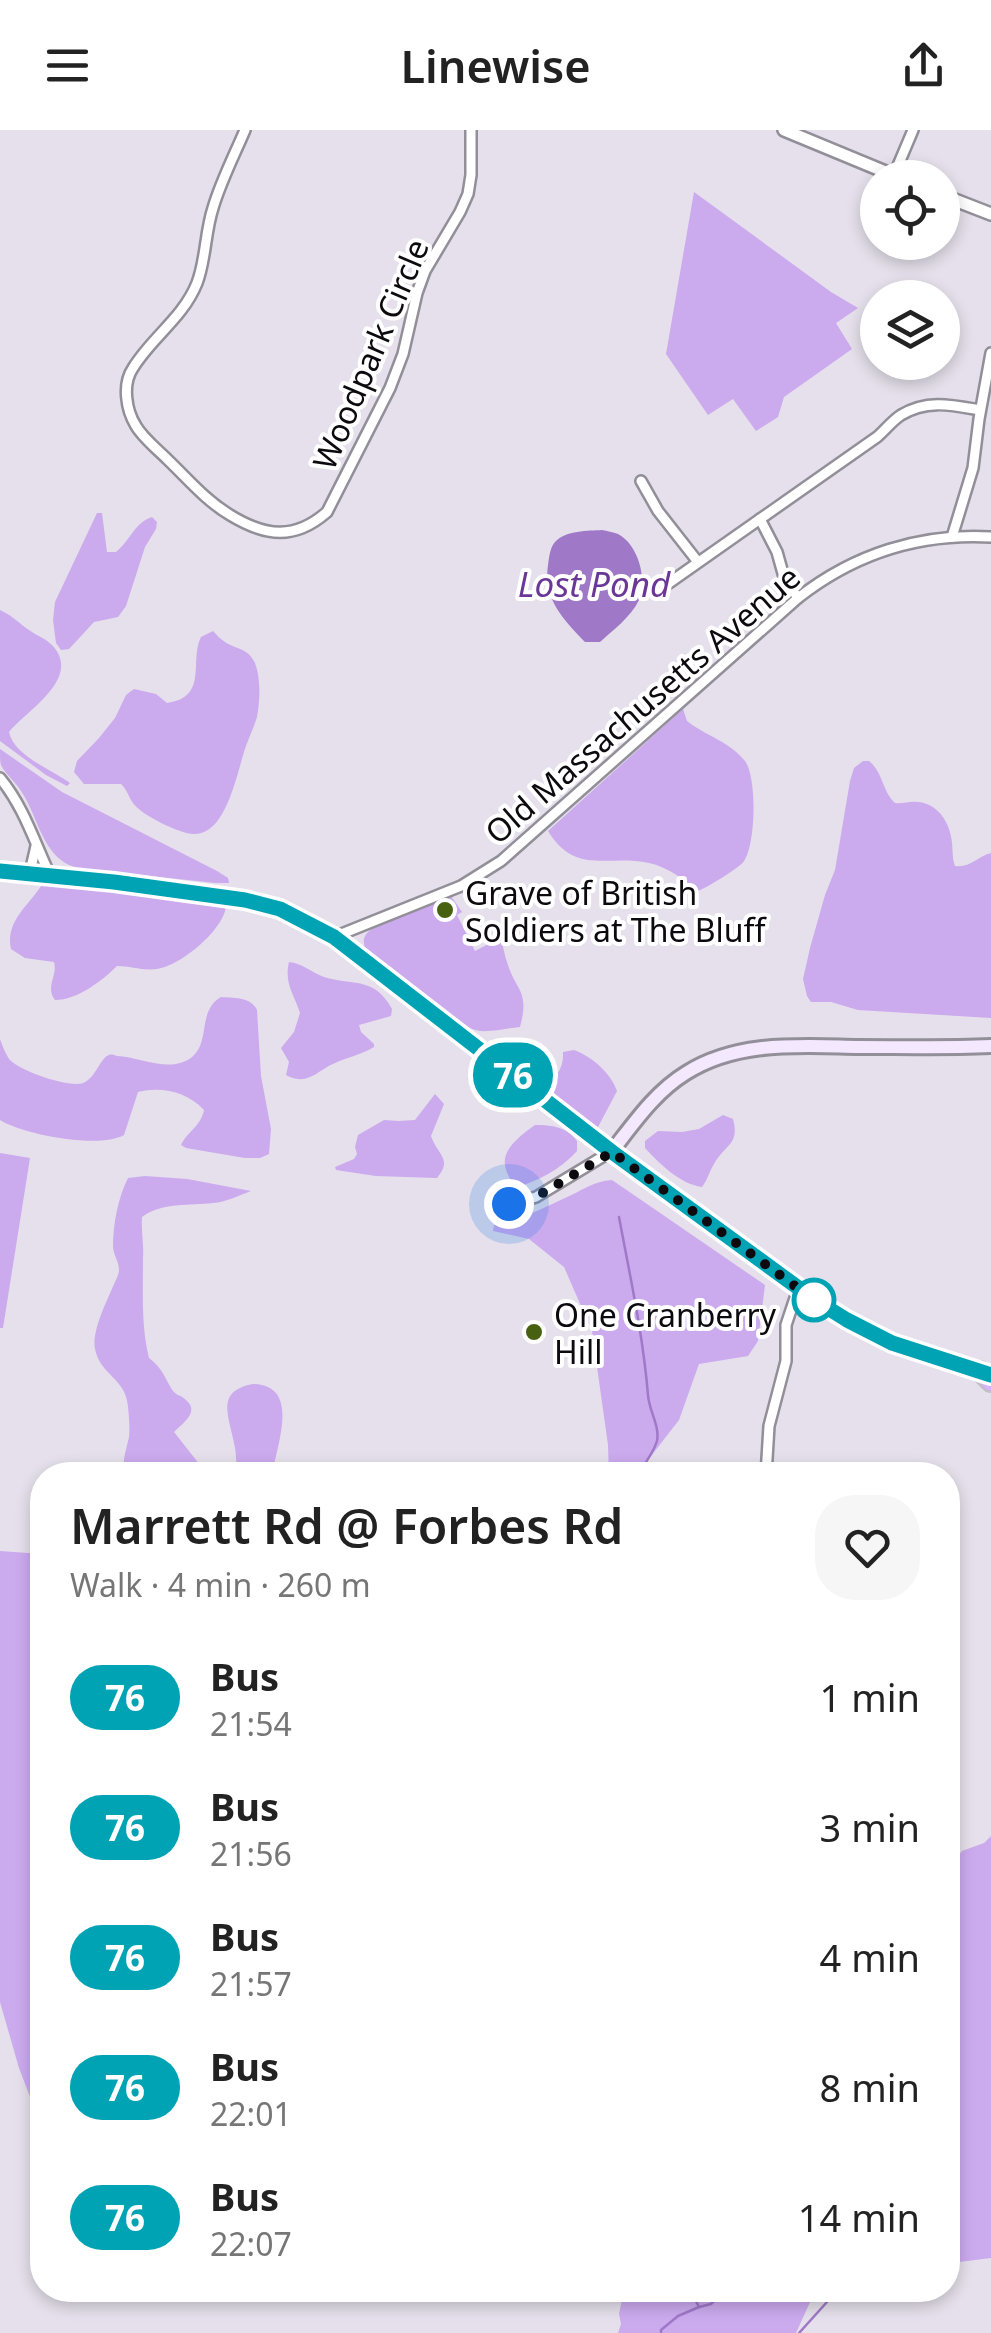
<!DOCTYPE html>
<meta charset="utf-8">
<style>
body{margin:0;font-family:"Noto Sans",sans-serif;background:#f6f6f6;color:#222;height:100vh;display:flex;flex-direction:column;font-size:38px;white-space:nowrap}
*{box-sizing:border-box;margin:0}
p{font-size:32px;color:#767676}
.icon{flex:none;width:55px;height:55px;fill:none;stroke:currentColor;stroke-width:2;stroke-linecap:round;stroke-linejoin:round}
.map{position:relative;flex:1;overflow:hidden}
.side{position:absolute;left:30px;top:1332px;width:930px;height:840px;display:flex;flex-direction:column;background:#fff;border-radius:40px;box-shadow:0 5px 15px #0003}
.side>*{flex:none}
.badge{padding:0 20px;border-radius:32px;font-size:35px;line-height:65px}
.fabs{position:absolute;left:860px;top:30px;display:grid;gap:20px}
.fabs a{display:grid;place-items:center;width:100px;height:100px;border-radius:50%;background:#fff;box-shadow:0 5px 15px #0003;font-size:50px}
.you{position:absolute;width:50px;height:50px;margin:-25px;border:8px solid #fff;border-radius:50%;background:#1a73e8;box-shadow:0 0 0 15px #1a73e833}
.map>.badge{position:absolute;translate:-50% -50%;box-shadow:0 0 0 5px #fff}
.round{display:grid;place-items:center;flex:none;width:105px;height:105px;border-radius:40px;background:#f6f6f6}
.summary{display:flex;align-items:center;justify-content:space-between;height:170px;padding:0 40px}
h1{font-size:48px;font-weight:600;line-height:75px}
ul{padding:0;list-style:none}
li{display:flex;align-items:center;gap:30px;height:130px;padding:0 40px}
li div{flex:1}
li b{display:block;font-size:38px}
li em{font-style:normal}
li .badge{min-width:110px;font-weight:700;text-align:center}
header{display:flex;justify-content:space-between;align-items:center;height:130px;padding:0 40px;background:#fff;font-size:45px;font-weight:600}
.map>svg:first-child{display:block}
</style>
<header><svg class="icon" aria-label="menu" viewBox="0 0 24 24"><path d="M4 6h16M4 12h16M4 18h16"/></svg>Linewise<svg class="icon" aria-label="share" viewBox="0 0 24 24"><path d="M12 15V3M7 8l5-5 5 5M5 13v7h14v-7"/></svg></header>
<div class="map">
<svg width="991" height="2203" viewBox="0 0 991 2203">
<rect width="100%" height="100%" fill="#e5e0eb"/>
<g fill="#cbaaee">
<path d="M694 62 831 162 858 178 836 193 852 219 784 267 778 287 756 301 733 269 708 285 666 224Z"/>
<path d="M97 383H102L107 422H116C130 411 134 393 152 387L157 392 156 399 145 417 126 476 118 487 94 492 69 519 61 520 56 513 53 490 55 472Z"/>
<path d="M0 480C15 487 19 494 32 502 38 506 46 509 52 515 83 548 27 580 9 602 14 626 51 639 70 653L67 656 46 645 0 611Z"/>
<path d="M213 501C217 505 220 509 225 512 237 520 247 517 255 533 261 549 260 571 257 587 254 597 249 607 246 616 237 641 227 705 194 704 180 704 141 685 133 673 128 666 128 661 121 654H84L74 642 77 631 99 608 115 588 126 565 134 559 156 564 167 573C209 567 189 531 201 507Z"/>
<path d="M683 579 687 591C706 606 729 611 745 631 757 647 756 714 744 731 741 737 706 758 698 761 683 749 668 737 649 733 607 724 576 746 548 701Z"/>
<path d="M0 619 62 662 217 741 228 748 229 753H216L92 740C81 739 70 737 61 730 41 715 35 681 21 661 16 652 5 644 1 635 0 633 0 623 0 619Z"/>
<path d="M863 631H869C883 642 882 661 895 673 901 674 906 672 911 672 935 670 950 690 952 713 953 722 952 727 955 736 970 738 977 727 991 723V888L858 880 831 872H811L807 866 803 849 810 818 825 765 835 740 850 651 854 638Z"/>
<path d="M43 753 226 776C224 800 180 836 157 839 143 841 130 836 117 836 102 851 77 870 55 870 45 857 58 845 54 832L25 828 11 819C5 790 30 775 43 753Z"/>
<path d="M451 766 462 782 457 785 475 821 500 808C504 817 504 824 507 832 516 862 530 859 520 897 508 898 493 902 480 901 452 897 392 843 367 824 363 813 361 806 372 799Z"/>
<path d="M289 832C301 833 311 842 324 847 353 856 374 846 392 879L391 886 359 895 361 902 374 914V917C361 925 347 927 333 934 325 937 318 944 310 947 301 951 293 949 286 945L289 932 281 918 294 902 300 883C294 864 284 854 289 832Z"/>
<path d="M221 867C234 868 251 867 257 880L261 946 271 999 269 1024 260 1028H245L186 1018 181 1015C187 1002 201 996 204 980 188 962 161 956 138 962L124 1005C100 1019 24 1005 0 990V909C2 915 6 925 10 930 20 941 69 958 83 953 96 948 100 928 109 925 111 924 114 925 117 926 140 927 171 944 192 927 211 911 197 881 221 867Z"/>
<path d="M574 920C591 926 611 943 617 961L598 997 592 998C580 990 551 969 552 954 553 946 557 946 560 939 563 933 563 928 563 922Z"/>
<path d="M435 964 444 974 431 1006C438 1026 453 1029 437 1048L376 1046 336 1040 335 1037 354 1029 357 1024 355 1017 358 1005 384 990 398 991 415 990Z"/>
<path d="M723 985 733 989C740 1015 725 1014 714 1034 709 1042 708 1049 702 1057 680 1054 660 1034 645 1018V1011L658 1001 682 1002 699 999Z"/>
<path d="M535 995C552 995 567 997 577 1011V1021C560 1040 538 1051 514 1058 512 1050 506 1044 505 1035 502 1018 524 1003 535 995Z"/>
<path d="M0 1023 30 1028 3 1198H0Z"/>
<path d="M145 1046 187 1049 251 1061C238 1066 226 1072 213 1073 190 1076 161 1072 142 1087 141 1101 144 1115 143 1129 143 1162 141 1196 149 1228 164 1240 164 1247 173 1261 178 1267 180 1264 186 1270 200 1282 183 1293 174 1302L200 1335 198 1345H126C121 1331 126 1322 129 1307 130 1298 129 1286 128 1277 126 1248 100 1245 95 1219 91 1199 111 1163 118 1145 122 1135 113 1126 113 1116 113 1094 118 1068 128 1048Z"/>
<path d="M612 1050 765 1155 758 1211 748 1226 699 1234 679 1290 648 1330 629 1345H609L608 1315 592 1201 564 1137 529 1109 493 1101 494 1095C516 1091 544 1078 565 1068 581 1061 594 1051 612 1050Z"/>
<path d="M253 1254C302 1255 276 1317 272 1345H239C235 1334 237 1324 234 1313 229 1286 215 1261 253 1254Z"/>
<path d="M0 1421 42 1424V1998L19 1938 0 1872Z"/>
<path d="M991 1706V2128L959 2132 948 2130V1740L962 1721 984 1713Z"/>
<path d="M624 2160H822L811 2170 796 2203H618L621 2194 619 2184Z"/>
</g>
<path fill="#a078c8" d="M602 400C607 401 613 402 618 404 638 414 648 450 639 470 631 487 613 500 600 512H585C563 489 543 469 548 435 549 428 550 417 555 412 566 400 588 401 602 400Z"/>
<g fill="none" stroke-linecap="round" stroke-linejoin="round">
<g stroke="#a078c8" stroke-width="2.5">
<path d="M619 1087C630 1146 643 1205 648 1265 649 1281 660 1296 657 1311 653 1324 644 1335 637 1345"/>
<path d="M699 2177 711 2174 725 2160"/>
<path d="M661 2203V2200L678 2186 699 2177 690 2160"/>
<path d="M799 2203 827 2172 829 2160"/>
</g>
<g stroke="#938f99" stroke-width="14">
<g id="minor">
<path d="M245 0C234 26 221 51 213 78 205 102 206 130 197 153 183 188 152 207 133 238 122 254 126 280 136 296 143 308 157 319 167 329 188 349 205 370 230 385 266 407 295 410 327 382L390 258 403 224 417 163 425 141 460 82 468 64 471 45V0"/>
<path d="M894 45 913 0"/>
<path d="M641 351 658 381 698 432"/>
<path d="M760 389 777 422 784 447 798 468"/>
<path d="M952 407 973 338 979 289 991 223"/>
<path d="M669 453 877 307C885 300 892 291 901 285 927 269 952 275 980 280"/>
<path d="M0 648C24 677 34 711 50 745"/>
<path d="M30 742 36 716"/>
<path d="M334 807 461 756 501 731 798 468C854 424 920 403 991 407"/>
<path d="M493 1075 523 1071 536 1067 612 1021"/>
<path d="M766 1345 769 1296 786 1231V1195L798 1159"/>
</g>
</g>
<g stroke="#938f99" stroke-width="16">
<g id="tertiary">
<path d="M784 0 900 48"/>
<path d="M942 65 991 84"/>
</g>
</g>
<g stroke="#938f99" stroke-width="18">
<g id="secondary">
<path d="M0 741 71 747 235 768 280 779 334 807 612 1021 815 1170 847 1190 892 1213 985 1243"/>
<path d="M612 1021C634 993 655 962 686 943 738 910 801 916 859 917 903 917 947 918 991 916"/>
</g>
</g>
<g stroke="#c0bfc0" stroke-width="22">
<path id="motorway" d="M980 1241 991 1252"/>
</g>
<use href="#minor" stroke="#fff" stroke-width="9"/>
<use href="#tertiary" stroke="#fff" stroke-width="11"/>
<use href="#secondary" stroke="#f3e8fe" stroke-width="12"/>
<use href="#motorway" stroke="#d6b3fc" stroke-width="18"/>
</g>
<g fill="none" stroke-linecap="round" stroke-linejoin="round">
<g stroke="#fff" stroke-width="22">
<path id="line" d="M0 741 114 752 245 770 280 779 334 807 612 1022 815 1170 847 1190 892 1213 991 1245"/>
</g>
<use href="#line" stroke="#00a3b4" stroke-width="15"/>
<path stroke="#0c0a0e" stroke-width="10" stroke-dasharray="0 18" d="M509 1074 536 1067 612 1022 814 1170"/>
</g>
<g fill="#486111" stroke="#fff" stroke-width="4">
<circle cx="445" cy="780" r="10"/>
<circle cx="534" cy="1202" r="10"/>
</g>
<circle fill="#fff" stroke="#00a3b4" stroke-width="5" cx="814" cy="1170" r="20"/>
<g text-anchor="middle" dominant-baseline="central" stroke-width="8" stroke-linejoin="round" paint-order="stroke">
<g font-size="32" fill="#0c0a0e" stroke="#fff">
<text transform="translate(370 224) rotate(-67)">Woodpark Circle</text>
<text transform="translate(642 574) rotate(-41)">Old Massachusetts Avenue</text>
</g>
<g font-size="32" fill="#0c0a0e" stroke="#fff" text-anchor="start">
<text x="465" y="762">Grave of British<tspan x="465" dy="37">Soldiers at The Bluff</tspan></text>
<text x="554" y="1184">One Cranberry<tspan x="554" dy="37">Hill</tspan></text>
</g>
<g font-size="35" font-style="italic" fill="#6b3797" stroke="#fff">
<text x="594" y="453">Lost Pond</text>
</g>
</g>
</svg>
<div class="fabs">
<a><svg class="icon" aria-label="locate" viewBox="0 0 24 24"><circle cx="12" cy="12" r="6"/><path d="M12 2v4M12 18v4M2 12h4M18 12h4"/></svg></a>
<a><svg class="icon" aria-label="layers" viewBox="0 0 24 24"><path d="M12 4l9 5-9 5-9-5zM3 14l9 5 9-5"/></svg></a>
</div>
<div class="you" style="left:509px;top:1074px"></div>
<b class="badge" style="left:513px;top:945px;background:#00a3b4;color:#fff">76</b>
<section class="side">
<div class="summary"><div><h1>Marrett Rd @ Forbes Rd</h1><p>Walk · 4 min · 260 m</p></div><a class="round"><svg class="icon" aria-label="heart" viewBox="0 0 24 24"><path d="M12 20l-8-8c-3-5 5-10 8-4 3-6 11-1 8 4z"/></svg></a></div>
<ul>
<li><span class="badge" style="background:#00a3b4;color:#fff">76</span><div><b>Bus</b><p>21:54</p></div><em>1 min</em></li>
<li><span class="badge" style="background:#00a3b4;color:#fff">76</span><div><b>Bus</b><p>21:56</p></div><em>3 min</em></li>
<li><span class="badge" style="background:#00a3b4;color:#fff">76</span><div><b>Bus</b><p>21:57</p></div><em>4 min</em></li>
<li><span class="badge" style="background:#00a3b4;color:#fff">76</span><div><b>Bus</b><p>22:01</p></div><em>8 min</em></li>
<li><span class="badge" style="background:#00a3b4;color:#fff">76</span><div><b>Bus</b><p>22:07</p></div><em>14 min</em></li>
</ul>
</section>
</div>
